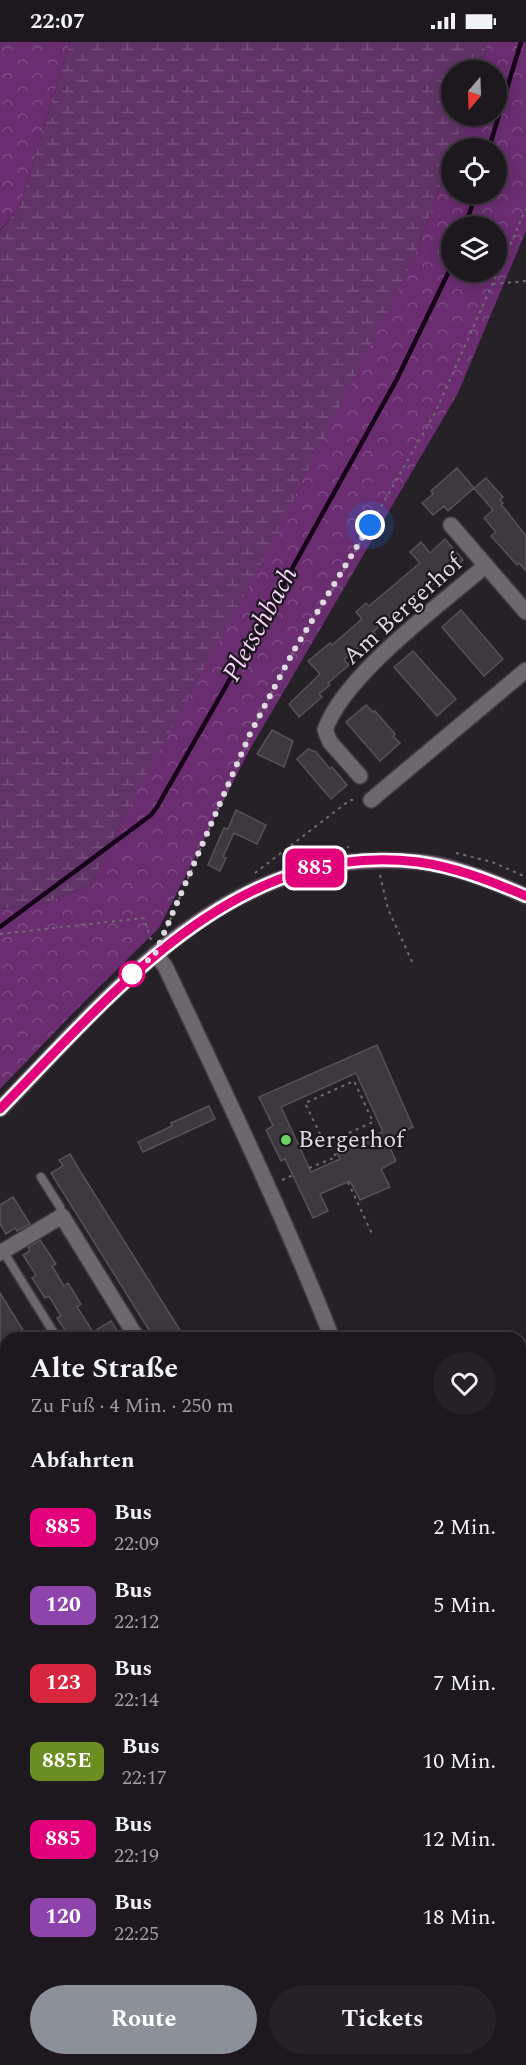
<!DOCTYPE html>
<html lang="de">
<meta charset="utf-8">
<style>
body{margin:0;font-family:Spectral,serif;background:#252126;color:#f1f3f6;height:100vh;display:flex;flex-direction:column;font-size:22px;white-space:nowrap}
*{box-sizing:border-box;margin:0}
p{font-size:20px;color:#a0a0a4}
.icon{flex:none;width:33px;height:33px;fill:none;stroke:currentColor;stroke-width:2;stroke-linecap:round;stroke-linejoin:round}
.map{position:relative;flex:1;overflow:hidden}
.sheet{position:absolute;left:0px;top:1290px;width:526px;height:734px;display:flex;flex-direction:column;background:#1c181d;border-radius:18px 18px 0 0;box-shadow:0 3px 15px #0003,0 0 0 2px #3a373b}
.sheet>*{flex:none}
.badge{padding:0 12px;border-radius:9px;font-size:21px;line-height:39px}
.needle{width:39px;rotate:199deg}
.tools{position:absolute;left:441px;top:18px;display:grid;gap:12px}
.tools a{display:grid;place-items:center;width:66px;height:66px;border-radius:50%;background:#1c181d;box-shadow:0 3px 15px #0003,0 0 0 2px #3a373b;font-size:30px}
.you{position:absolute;width:30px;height:30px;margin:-15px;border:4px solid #fff;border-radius:50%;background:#1a73e8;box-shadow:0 0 0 9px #1a73e833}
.map>.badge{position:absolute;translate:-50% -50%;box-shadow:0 0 0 3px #fff}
h2{padding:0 30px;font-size:22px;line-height:54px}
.round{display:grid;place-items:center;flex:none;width:63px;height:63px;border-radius:32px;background:#252126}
.head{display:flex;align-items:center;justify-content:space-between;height:102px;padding:0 30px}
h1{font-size:28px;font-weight:700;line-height:45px}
.action{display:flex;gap:12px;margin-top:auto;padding:12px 30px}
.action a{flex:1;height:69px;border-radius:36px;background:#8c9099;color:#fff;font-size:24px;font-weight:700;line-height:69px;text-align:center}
.action a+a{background:#252126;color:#f1f3f6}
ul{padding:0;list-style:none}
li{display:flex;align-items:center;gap:18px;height:78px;padding:0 30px}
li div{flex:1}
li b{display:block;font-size:22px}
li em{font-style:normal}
li .badge{min-width:66px;font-weight:700;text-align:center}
.status{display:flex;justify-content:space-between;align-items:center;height:42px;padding:0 30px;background:#1c181d;direction:ltr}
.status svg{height:16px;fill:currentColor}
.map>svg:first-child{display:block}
</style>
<div class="status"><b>22:07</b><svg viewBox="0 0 49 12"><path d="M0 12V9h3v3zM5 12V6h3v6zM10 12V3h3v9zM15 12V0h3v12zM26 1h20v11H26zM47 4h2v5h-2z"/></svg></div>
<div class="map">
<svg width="526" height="2023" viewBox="0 0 526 2023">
<defs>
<pattern id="forest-crowns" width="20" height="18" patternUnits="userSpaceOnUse" patternTransform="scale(1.5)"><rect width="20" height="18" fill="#692d70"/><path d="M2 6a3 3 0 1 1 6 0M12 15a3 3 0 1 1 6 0" fill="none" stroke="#7e4b84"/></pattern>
<pattern id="wetland-marsh" width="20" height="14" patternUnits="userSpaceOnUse" patternTransform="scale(1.5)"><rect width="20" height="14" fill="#623368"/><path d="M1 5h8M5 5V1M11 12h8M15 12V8" fill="none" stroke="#78507d"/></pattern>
</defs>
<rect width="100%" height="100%" fill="#262027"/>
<g fill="url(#forest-crowns)" fill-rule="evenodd">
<path d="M0 0H70L20 164 0 188Z"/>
<path d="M487 0H526V189L458 351 250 707 159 886 77 967 0 1047V867L42 862 91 843 122 778 412 221 451 115 452 152H496V106H454L467 74H496V28H482ZM452 184H496V230H452Z"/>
</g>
<path fill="url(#wetland-marsh)" d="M70 0H487L482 28H452V74H467L454 106H452L451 115 412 221 260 524 122 778 91 843 42 862 0 867V189L20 164Z"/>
<g fill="#623368">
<path d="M520 1621 526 1649V2013L520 2015Z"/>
<path d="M425 2018H515L502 2023H425Z"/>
</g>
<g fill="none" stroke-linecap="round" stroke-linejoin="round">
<g stroke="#16001a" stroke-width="4.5">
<path d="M489 106 521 0"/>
<path d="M465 184 476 152"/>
<path d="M0 885 151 773 157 765 258 588 397 337 452 223"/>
</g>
</g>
<g fill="#3e383f" stroke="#575158" stroke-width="1.5" fill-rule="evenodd">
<path d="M457 426 474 446 486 436 503 455 500 458 503 461 501 462 526 494V529L519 521 517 523 491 494 496 490 484 476 493 468 474 446 448 469 444 464 433 473 422 461 433 452 431 449Z"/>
<path d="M445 497 463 518 447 532 446 530 415 557 413 555 373 590 375 592 344 618 349 623 328 641 330 643 319 652 322 655 299 675 289 662 320 632 308 619 330 601 332 603 362 577 356 570 366 561 369 564 420 521 410 510 421 500 430 511Z"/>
<path d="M461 568 503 617 484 634 442 585Z"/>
<path d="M413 609 456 657 437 674 394 625Z"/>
<path d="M366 663 373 670 375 669 395 692 393 694 400 701 380 719 346 680Z"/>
<path d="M272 688 293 699 284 725 257 712Z"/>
<path d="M308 707 316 710 330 727 332 725 347 743 331 757 297 717Z"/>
<path d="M236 768 266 783 257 802 234 791 223 815 226 816 220 829 208 823 224 786 228 787Z"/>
<path d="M377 1003 413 1085 386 1097 396 1119 381 1127 390 1145 360 1158 350 1139 320 1152 328 1169 313 1176 285 1117 281 1119 266 1088 273 1084 259 1055ZM356 1031 383 1090 337 1111 340 1117 311 1130 281 1065Z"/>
<path d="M209 1064 215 1077 143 1110 138 1100 172 1084 171 1081Z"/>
<path d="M70 1112 80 1129 185 1296H154L51 1131 63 1124 59 1118Z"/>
<path d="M13 1155 30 1182 17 1189 15 1186 6 1192 0 1182V1163Z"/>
<path d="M40 1198 56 1222 52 1224 64 1244 68 1241 81 1262 77 1265 93 1290 111 1279 118 1290 108 1296H70L57 1276 61 1274 49 1254 45 1256 32 1236 36 1233 23 1213 30 1209 28 1206Z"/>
<path d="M0 1251 28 1296H6V1301L0 1305Z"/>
</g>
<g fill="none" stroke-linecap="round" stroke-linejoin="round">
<g stroke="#413c41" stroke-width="11">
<g id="service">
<path d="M41 1135 60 1165 62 1174"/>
<path d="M3 1209 57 1296"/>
<path d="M0 1328 6 1338"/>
<path d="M0 1625 6 1624"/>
<path d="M520 1893 526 1894"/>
</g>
</g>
<g stroke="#413c41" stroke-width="18">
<g id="minor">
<path d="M451 483 526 570"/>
<path d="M360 734 330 700 325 688C344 633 440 563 485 524"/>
<path d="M371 758 526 628"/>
<path d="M155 912 165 924C223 1047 282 1169 332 1296"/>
<path d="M0 1211 62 1174 137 1296"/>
<path d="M0 1383 6 1379"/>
<path d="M0 1497 6 1543"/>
<path d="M520 1605 526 1631"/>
<path d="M0 1976 6 1977"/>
<path d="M147 2018 174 2023 195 2020 208 2023"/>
<path d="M128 2023 129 2018"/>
<path d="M266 2023 267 2018"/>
<path d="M411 2023 412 2018"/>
<path d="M517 2023 526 2020"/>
</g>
</g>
<g stroke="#413c41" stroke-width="18">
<path id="secondary" d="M0 1067C101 963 207 829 363 819 395 817 428 818 458 828 481 835 504 844 526 854"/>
</g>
<g stroke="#716c72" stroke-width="2" stroke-dasharray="3 4.5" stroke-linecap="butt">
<path d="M493 242 526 239"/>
<path d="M456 811 492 820 526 835"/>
<path d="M310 812 349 805"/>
<path d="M255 831 350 758H356"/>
<path d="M380 833 388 867 414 924"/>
<path d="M167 885 250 692 293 610 349 520 435 371 526 167"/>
<path d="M0 892 144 876 151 898"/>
<path d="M329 1100 325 1102 305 1061 354 1039 373 1080 329 1100 338 1119"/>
<path d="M309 1126 336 1115"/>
<path d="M282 1138 293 1133"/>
<path d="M348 1140 373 1194"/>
<path d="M0 1453 6 1451"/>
<path d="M520 1716 522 1717 520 1727"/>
<path d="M0 1746 6 1745"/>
<path d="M0 1781H6"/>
<path d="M520 1804 526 1805"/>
<path d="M0 1809 6 1817"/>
<path d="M0 1871 6 1839"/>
<path d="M313 2023 314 2018"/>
</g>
<use href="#service" stroke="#6d676e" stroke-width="8"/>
<use href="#minor" stroke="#6d676e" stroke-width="15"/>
<use href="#secondary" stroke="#8f7493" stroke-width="15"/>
</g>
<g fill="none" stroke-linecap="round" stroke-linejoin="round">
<g stroke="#fff" stroke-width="14">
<path id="line" d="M0 1067C113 951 237 797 418 820 455 825 491 839 526 854"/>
</g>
<use href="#line" stroke="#e3007b" stroke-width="9"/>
<path stroke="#dedadf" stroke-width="6" stroke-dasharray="0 10.8" d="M132 932 128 936 155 912 250 692 293 610 370 483"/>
</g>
<circle fill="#fff" stroke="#e3007b" stroke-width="3" cx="132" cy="932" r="12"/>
<circle fill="#68d465" stroke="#1c171d" stroke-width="2" cx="286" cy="1098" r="6"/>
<g text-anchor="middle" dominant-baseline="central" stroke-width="4.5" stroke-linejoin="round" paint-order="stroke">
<g font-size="24" fill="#dedadf" stroke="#1c171d">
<text transform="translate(403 568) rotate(-42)">Am Bergerhof</text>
</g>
<g font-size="24" fill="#dedadf" stroke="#1c171d" text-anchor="start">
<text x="298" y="1098">Bergerhof</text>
</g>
<g font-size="26" font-style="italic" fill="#f6d3f9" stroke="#1c171d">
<text transform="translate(260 582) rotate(-61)">Pletschbach</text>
</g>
</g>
</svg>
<div class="tools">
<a><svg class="needle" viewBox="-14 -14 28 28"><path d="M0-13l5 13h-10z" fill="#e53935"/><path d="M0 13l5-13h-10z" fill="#a0a0a4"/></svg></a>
<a><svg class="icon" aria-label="locate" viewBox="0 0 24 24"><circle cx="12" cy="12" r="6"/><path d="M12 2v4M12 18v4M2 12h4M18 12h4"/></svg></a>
<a><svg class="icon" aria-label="layers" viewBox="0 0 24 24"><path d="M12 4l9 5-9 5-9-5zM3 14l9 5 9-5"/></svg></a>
</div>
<div class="you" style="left:370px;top:483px"></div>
<b class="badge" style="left:315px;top:826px;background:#e3007b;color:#fff">885</b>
<section class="sheet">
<div class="head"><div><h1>Alte Straße</h1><p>Zu Fuß · 4 Min. · 250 m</p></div><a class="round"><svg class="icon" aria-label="heart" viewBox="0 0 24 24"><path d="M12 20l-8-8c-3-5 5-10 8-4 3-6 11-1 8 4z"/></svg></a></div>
<h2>Abfahrten</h2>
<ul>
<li><span class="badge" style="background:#e3007b;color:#fff">885</span><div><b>Bus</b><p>22:09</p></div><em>2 Min.</em></li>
<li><span class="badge" style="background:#8e44ad;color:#fff">120</span><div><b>Bus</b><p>22:12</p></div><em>5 Min.</em></li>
<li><span class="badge" style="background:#d7263d;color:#fff">123</span><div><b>Bus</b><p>22:14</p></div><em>7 Min.</em></li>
<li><span class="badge" style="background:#6b8e23;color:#fff">885E</span><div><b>Bus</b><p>22:17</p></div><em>10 Min.</em></li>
<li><span class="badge" style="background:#e3007b;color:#fff">885</span><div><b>Bus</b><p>22:19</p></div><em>12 Min.</em></li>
<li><span class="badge" style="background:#8e44ad;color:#fff">120</span><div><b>Bus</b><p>22:25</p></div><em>18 Min.</em></li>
</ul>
<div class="action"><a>Route</a><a>Tickets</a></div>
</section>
</div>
